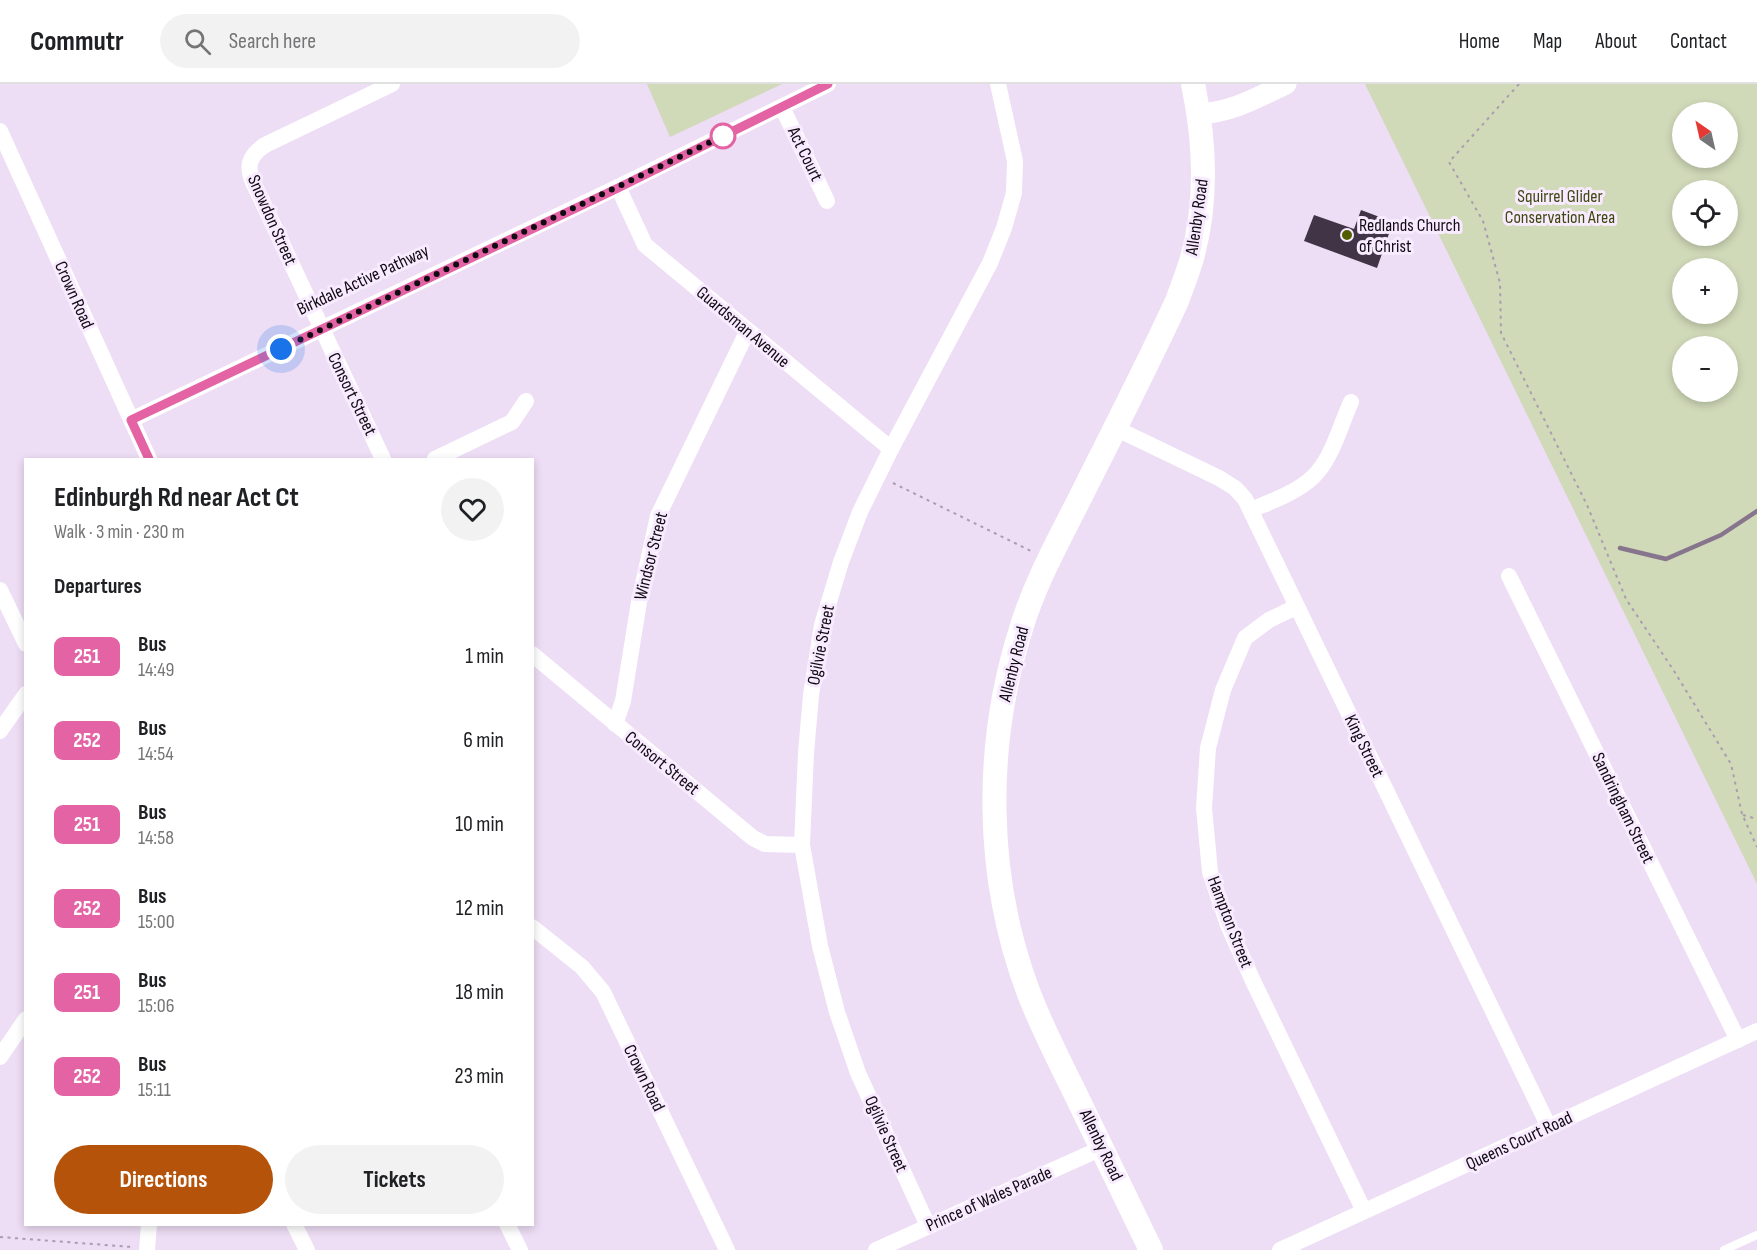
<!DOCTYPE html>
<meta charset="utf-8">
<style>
body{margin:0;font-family:"Sofia Sans Condensed",sans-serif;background:#f2f2f2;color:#202124;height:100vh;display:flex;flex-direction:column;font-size:22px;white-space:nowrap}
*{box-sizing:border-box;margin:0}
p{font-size:20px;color:#757577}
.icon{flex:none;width:33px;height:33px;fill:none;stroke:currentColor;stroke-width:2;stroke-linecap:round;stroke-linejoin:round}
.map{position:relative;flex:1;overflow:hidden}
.details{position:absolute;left:24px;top:374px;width:510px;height:768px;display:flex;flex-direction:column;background:#fff;border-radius:0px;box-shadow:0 3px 9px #0003}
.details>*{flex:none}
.badge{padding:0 12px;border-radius:9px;font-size:21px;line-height:39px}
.needle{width:39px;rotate:326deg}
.tools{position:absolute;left:1672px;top:18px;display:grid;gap:12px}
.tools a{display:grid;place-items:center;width:66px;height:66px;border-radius:50%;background:#fff;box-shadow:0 3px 9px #0003;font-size:30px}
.you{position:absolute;width:30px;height:30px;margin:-15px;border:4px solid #fff;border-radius:50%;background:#1a73e8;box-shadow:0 0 0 9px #1a73e833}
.map>.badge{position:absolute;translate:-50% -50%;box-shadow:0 0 0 3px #fff}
h2{padding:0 30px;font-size:22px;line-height:54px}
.round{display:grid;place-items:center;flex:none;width:63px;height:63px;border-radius:32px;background:#f2f2f2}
.summary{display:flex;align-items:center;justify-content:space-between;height:102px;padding:0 30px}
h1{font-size:28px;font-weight:700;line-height:45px}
.button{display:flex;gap:12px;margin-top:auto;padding:12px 30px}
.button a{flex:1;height:69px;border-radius:36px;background:#b45309;color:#fff;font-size:24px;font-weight:700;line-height:69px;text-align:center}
.button a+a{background:#f2f2f2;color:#202124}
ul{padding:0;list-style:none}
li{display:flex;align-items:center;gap:18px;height:84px;padding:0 30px}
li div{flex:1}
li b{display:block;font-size:22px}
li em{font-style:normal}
li .badge{min-width:66px;font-weight:700;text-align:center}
header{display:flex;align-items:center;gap:36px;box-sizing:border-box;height:84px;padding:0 30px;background:#fff;border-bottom:2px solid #e0e0e0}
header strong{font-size:28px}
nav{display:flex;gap:33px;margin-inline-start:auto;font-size:21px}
.search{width:420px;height:54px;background:#f2f2f2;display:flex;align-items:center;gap:15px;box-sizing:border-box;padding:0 21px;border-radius:33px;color:#757577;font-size:22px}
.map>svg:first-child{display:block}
</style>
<header>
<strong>Commutr</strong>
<div class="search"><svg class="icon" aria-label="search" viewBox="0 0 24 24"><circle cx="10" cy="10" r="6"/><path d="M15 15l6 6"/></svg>Search here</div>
<nav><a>Home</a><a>Map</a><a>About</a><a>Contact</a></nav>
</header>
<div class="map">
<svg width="1757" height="1166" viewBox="0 0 1757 1166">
<rect width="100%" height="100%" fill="#edddf5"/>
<g fill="#d0d9b8" fill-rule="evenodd">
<path d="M647 0H782L670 53Z"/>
<path d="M1365 0H1757V800ZM1683 28H1728V74H1683ZM1683 106H1728V152H1683ZM1683 184H1728V230H1683ZM1683 262H1728V308H1683Z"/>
</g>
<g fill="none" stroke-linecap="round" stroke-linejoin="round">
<path stroke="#86758d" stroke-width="4.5" d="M1620 464 1666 475 1721 451 1757 427"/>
</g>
<path fill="#413447" d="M1361 126 1393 138 1377 184 1304 157 1314 131 1354 145Z"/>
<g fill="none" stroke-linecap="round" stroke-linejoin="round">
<g stroke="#a99db0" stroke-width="2" stroke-dasharray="3 4.5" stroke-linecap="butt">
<path d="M1519 0 1449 78 1483 137 1500 199 1501 249 1587 421 1626 515 1674 587 1731 680 1742 730 1757 763"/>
<path d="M893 399 1033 468"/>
<path d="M1743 731 1757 735"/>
<path d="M0 1153 132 1163"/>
</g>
<path stroke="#fff" stroke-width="8" d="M1724 1166 1757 1151"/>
<g stroke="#fff" stroke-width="16">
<path d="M782 23 827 117"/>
<path d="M0 47 149 375"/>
<path d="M618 103 645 161 891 365"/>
<path d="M131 336 618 103 828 0"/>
<path d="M1115 344 1219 394 1235 404 1245 415 1549 1043"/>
<path d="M383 375 263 119C252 95 238 79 265 61L392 0"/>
<path d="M435 375 512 338 526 317"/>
<path d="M1251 426C1272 417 1296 409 1313 393 1332 375 1340 342 1351 318"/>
<path d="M1509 492 1738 956"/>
<path d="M0 506 26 560"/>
<path d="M1296 523 1269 536 1245 554 1223 606 1208 664 1204 724 1210 788 1228 841 1253 897 1364 1127"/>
<path d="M532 570 753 754 765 760 802 761"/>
<path d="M615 640 623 617 639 518 658 432 747 248"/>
<path d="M0 647 26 610"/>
<path d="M532 843 582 883 603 908 727 1166"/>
<path d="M0 973 26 935"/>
<path d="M294 1140 307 1166"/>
<path d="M507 1140 520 1166"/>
<path d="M928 1142 858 989 837 928 820 862 802 761 806 669 811 611 822 541 841 478 860 428 891 365 990 179 1004 144 1014 109 1015 77 998 0"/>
<path d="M147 1166 149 1140"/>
<path d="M876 1166 1102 1064"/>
<path d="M1280 1166 1757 947"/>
</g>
<path stroke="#fff" stroke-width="21" d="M1199 30C1231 29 1258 13 1286 0"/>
<path stroke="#fff" stroke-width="24" d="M1151 1166C1126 1114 1101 1062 1075 1009 1059 976 1041 942 1028 907 985 792 984 662 1021 545 1035 498 1060 454 1082 410 1114 346 1147 282 1177 217 1182 203 1188 188 1192 174 1208 117 1205 57 1193 0"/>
</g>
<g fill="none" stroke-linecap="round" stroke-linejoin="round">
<g stroke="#fff" stroke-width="14">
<path id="line" d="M149 375 131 336 618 104 828 0"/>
</g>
<use href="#line" stroke="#e463a4" stroke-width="9"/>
<path stroke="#100a12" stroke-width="6" stroke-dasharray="0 10.8" d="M281 265 723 52"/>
</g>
<circle fill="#fff" stroke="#e463a4" stroke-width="3" cx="723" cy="52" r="12"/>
<circle fill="#515f00" stroke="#f8ebff" stroke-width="2" cx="1347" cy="151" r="6"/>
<g text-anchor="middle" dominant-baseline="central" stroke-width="6" stroke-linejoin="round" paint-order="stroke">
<g font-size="18" fill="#100a12" stroke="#f8ebff">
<text transform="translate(805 70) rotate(64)">Act Court</text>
<text transform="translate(1197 133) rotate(-82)">Allenby Road</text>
<text transform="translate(272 136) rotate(66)">Snowdon Street</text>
<text transform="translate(363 196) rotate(-25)">Birkdale Active Pathway</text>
<text transform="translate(74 211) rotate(66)">Crown Road</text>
<text transform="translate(743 243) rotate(40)">Guardsman Avenue</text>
<text transform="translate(352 310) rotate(64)">Consort Street</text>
<text transform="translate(651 472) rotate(-76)">Windsor Street</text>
<text transform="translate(821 561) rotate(-79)">Ogilvie Street</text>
<text transform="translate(1014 580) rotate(-76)">Allenby Road</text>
<text transform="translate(1364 662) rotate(64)">King Street</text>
<text transform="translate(662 679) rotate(39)">Consort Street</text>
<text transform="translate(1623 724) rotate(64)">Sandringham Street</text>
<text transform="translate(1230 838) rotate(69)">Hampton Street</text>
<text transform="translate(644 994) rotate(64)">Crown Road</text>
<text transform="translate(886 1050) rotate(66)">Ogilvie Street</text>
<text transform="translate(1519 1057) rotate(-25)">Queens Court Road</text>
<text transform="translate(1101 1061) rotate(64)">Allenby Road</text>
<text transform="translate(989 1115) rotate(-24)">Prince of Wales Parade</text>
</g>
<g font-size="18" fill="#3d470e" stroke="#f8ebff">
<text x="1560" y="112">Squirrel Glider<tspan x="1560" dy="21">Conservation Area</tspan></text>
</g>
<g font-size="18" fill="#100a12" stroke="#f8ebff" text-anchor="start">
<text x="1359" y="141">Redlands Church<tspan x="1359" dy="21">of Christ</tspan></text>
</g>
</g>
</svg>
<div class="tools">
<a><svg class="needle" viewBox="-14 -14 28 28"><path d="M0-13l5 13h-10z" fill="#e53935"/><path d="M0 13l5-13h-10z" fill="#757577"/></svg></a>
<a><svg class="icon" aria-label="locate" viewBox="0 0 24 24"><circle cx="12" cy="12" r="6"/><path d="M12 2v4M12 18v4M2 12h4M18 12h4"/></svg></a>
<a>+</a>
<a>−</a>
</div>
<div class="you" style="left:281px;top:265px"></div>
<section class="details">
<div class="summary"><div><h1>Edinburgh Rd near Act Ct</h1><p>Walk · 3 min · 230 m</p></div><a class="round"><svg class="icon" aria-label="heart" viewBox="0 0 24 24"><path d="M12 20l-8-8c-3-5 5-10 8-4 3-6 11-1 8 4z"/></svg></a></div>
<h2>Departures</h2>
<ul>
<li><span class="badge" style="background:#e463a4;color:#fff">251</span><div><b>Bus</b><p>14:49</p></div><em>1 min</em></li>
<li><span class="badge" style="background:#e463a4;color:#fff">252</span><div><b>Bus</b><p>14:54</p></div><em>6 min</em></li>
<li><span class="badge" style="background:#e463a4;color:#fff">251</span><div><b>Bus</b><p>14:58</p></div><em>10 min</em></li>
<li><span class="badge" style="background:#e463a4;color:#fff">252</span><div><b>Bus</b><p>15:00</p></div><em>12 min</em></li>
<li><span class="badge" style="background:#e463a4;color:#fff">251</span><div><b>Bus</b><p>15:06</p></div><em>18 min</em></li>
<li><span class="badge" style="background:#e463a4;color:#fff">252</span><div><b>Bus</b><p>15:11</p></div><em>23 min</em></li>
</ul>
<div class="button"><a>Directions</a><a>Tickets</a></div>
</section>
</div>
